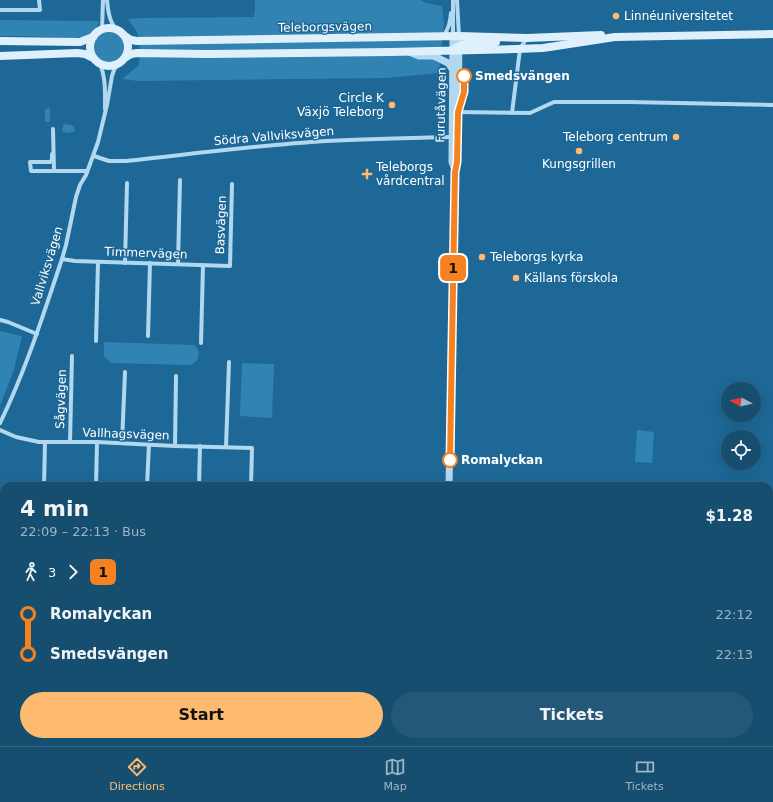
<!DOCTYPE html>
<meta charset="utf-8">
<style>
body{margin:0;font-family:"DejaVu Sans",sans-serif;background:#235878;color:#f1f3f6;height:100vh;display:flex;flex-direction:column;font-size:15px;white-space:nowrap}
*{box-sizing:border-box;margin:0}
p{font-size:13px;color:#9eb4c3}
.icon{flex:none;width:22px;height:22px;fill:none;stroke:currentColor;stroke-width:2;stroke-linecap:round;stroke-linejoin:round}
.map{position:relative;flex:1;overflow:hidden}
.sheet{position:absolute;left:0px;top:482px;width:773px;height:264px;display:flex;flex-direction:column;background:#164e70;border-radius:12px 12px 0 0;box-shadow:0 4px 16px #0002,0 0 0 1px #356583}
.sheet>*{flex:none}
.badge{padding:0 8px;border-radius:6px;font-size:14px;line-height:26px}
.needle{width:26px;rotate:277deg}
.fabs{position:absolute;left:721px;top:382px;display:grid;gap:8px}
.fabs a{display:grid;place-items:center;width:40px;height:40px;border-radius:50%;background:#164e70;box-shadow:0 4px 16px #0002,0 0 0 1px #356583;font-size:20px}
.map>.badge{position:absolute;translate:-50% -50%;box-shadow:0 0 0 2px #fff}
.legs{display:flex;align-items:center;gap:6px;height:44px;padding:0 20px;font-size:13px}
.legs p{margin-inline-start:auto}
.overview{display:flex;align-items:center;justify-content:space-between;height:68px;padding:0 20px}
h1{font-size:22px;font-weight:700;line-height:30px}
.button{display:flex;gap:8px;margin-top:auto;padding:8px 20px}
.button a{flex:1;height:46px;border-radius:24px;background:#febb70;color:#111;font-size:16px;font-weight:700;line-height:46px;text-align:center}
.button a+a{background:#235878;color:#f1f3f6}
ul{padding:0 20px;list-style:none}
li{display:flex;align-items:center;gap:14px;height:40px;font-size:15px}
li i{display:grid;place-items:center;width:6px;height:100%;margin:0 5px;background:currentColor}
li i::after{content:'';width:10px;height:10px;margin:-5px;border:3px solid;border-radius:50%;background:#164e70}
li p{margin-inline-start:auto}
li:first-child i{background:linear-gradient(#0000 50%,currentColor 0)}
li:last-child i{background:linear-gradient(currentColor 50%,#0000 0)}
.dock{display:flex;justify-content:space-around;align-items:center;height:56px;border-top:1px solid #356583;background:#164e70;font-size:11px;color:#9eb4c3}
.dock a{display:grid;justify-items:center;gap:2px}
.dock .current{color:#febb70}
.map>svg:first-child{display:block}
</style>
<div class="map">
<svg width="773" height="746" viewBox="0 0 773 746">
<rect width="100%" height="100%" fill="#1d6896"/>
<g fill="#3183b4">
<path d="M255 0H421L426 3 442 6 444 23 439 73 386 78 139 81 122 79 138 66 140 58 139 38 136 30 128 19 143 18 254 17 255 10Z"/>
<path d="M0 20 87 21H99C94 35 88 37 73 38L19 36H0Z"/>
<circle cx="109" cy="47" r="16"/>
<path d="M50 108V122H45V109Z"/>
<path d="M65 124 72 125 74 127 75 130 73 132 68 133 63 132 62 130 63 125Z"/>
<path d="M0 331 22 336 14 369 0 406Z"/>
<path d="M104 342 194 345C202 352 199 363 189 365L111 363 104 356Z"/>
<path d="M242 363 274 364 272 418 240 416Z"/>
<path d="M637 430 654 432 652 463 635 462Z"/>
<path d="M773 553V746H643V742H769V554Z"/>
<path d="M0 682 4 684V742H89L96 746H0Z"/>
<path d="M523 742H540V746H524Z"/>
</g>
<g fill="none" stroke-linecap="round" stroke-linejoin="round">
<g stroke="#b1d8ef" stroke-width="4">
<path d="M107 0C108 10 109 21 116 29"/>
<path d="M453 0V36"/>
<path d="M457 0 459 36"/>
<path d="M0 10H40L39 0"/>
<path d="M102 29 103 0"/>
<path d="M443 36C449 29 450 22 451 13"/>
<path d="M100 64C106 78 105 94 105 109"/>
<path d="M458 112 530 113 554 102H629L773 105"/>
<path d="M512 113 520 49 523 44 527 38"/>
<path d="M53 129 54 171"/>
<path d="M52 154V160L50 162H30L31 171H87"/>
<path d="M94 156 109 161H126C192 154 259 145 326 141 368 139 411 138 453 137"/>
<path d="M62 259 75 261 230 266 232 184"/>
<path d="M125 263 127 183"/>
<path d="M178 264 180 180"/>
<path d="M0 320 8 322 37 334"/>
<path d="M148 336 150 263"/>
<path d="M96 341 98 262"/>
<path d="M201 343 203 265"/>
<path d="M0 423C26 370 43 315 62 259L66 245 76 197 80 185 86 175 98 142 107 105 112 76 114 70 118 64"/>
<path d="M0 430 16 437 39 442H97L175 446 252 448 251 486"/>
<path d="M70 442 72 356"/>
<path d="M122 443 125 372"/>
<path d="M175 446 176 376"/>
<path d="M226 447 229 362"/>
<path d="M44 486 45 442"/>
<path d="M96 486 97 442"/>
<path d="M147 486 149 444"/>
<path d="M199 486 200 446"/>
<path d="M0 529 4 532"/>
<path d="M0 606 4 609"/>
<path d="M313 742 319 746"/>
</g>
<g stroke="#b1d8ef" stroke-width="7">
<path d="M453 36 452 162 455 170"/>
<path d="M409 52 419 56H433L438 58 448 63 453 70"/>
<path d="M449 486 455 172 457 162 458 137 459 36"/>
<path d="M0 676 4 678"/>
<path d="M94 742 100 746"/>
<path d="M104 742 109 746"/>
<path d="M376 746 379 742"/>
</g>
<g stroke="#def0fb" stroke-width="8">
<circle cx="109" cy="47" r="19"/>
<path d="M125 36 131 40 137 41 459 36 527 38 601 35"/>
<path d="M0 41 80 42 93 37"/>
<path d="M453 50C466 39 480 44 496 42"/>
<path d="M0 56 77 53 85 54 93 58"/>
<path d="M126 57 131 54 137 53 207 54 391 52 516 49 543 48 615 37 773 34"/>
</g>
</g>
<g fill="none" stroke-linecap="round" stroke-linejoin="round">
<g stroke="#fff" stroke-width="9">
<path id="line-1" d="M450 460 455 172 457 162 458 112 464 92V76"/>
</g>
<use href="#line-1" stroke="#f58220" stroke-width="6"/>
</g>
<g fill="#febb70" stroke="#1d6896" stroke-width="1.5">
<circle cx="616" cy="16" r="4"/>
<circle cx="392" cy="105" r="4"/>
<circle cx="676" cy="137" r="4"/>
<circle cx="579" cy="151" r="4"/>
<path d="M365 168h4v4h4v4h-4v4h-4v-4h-4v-4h4z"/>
<circle cx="482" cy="257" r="4"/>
<circle cx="516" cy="278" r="4"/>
</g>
<g fill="#fff" stroke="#f58220" stroke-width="2">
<circle cx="464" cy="76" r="7"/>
<circle cx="450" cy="460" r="7"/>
</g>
<g text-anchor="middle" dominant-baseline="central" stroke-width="3" stroke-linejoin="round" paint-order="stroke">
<g font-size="12" fill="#fff" stroke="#1d6896" text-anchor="start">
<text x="624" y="16">Linnéuniversitetet</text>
<text x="384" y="98" text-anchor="end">Circle K<tspan x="384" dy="14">Växjö Teleborg</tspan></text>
<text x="668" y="137" text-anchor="end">Teleborg centrum</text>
<text x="579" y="164" text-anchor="middle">Kungsgrillen</text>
<text x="376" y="167">Teleborgs<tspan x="376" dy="14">vårdcentral</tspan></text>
<text x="490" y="257">Teleborgs kyrka</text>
<text x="524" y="278">Källans förskola</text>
</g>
<g font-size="12" fill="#fff" stroke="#1d6896">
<text transform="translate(325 27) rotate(-1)">Teleborgsvägen</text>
<text transform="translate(441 105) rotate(-89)">Furutåvägen</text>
<text transform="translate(274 136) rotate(-5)">Södra Vallviksvägen</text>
<text transform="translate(221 225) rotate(-88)">Basvägen</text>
<text transform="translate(146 253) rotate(2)">Timmervägen</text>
<text transform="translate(47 266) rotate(-73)">Vallviksvägen</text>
<text transform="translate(61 399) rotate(-88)">Sågvägen</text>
<text transform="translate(126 434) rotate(2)">Vallhagsvägen</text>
</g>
<g font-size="12" font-weight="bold" fill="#fff" stroke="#1d6896" text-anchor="start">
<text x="475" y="76">Smedsvängen</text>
<text x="461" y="460">Romalyckan</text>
</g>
</g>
</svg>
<div class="fabs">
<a><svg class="needle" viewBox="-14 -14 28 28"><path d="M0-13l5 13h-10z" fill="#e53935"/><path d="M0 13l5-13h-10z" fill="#9eb4c3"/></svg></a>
<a><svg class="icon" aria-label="locate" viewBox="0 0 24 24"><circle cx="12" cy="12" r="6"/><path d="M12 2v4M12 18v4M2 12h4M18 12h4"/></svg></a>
</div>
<b class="badge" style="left:453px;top:268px;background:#f58220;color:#111">1</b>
<section class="sheet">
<div class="overview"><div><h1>4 min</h1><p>22:09 – 22:13 · Bus</p></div><b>$1.28</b></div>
<div class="legs"><svg class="icon" aria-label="walk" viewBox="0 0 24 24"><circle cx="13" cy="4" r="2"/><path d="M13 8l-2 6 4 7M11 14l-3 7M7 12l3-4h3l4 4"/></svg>3<svg class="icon" aria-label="forward" viewBox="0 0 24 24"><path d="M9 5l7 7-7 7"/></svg><b class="badge" style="background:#f58220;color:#111">1</b></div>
<ul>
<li><i style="color:#f58220"></i><b>Romalyckan</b><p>22:12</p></li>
<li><i style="color:#f58220"></i><b>Smedsvängen</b><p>22:13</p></li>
</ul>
<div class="button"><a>Start</a><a>Tickets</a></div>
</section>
</div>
<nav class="dock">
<a class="current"><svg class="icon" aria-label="directions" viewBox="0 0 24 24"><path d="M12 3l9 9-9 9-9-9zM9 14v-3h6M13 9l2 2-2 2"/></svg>Directions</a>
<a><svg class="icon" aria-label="map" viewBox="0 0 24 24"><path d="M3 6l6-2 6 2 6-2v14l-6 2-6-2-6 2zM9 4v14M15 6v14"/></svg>Map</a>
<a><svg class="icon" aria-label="tickets" viewBox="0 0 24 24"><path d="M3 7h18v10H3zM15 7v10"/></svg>Tickets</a>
</nav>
